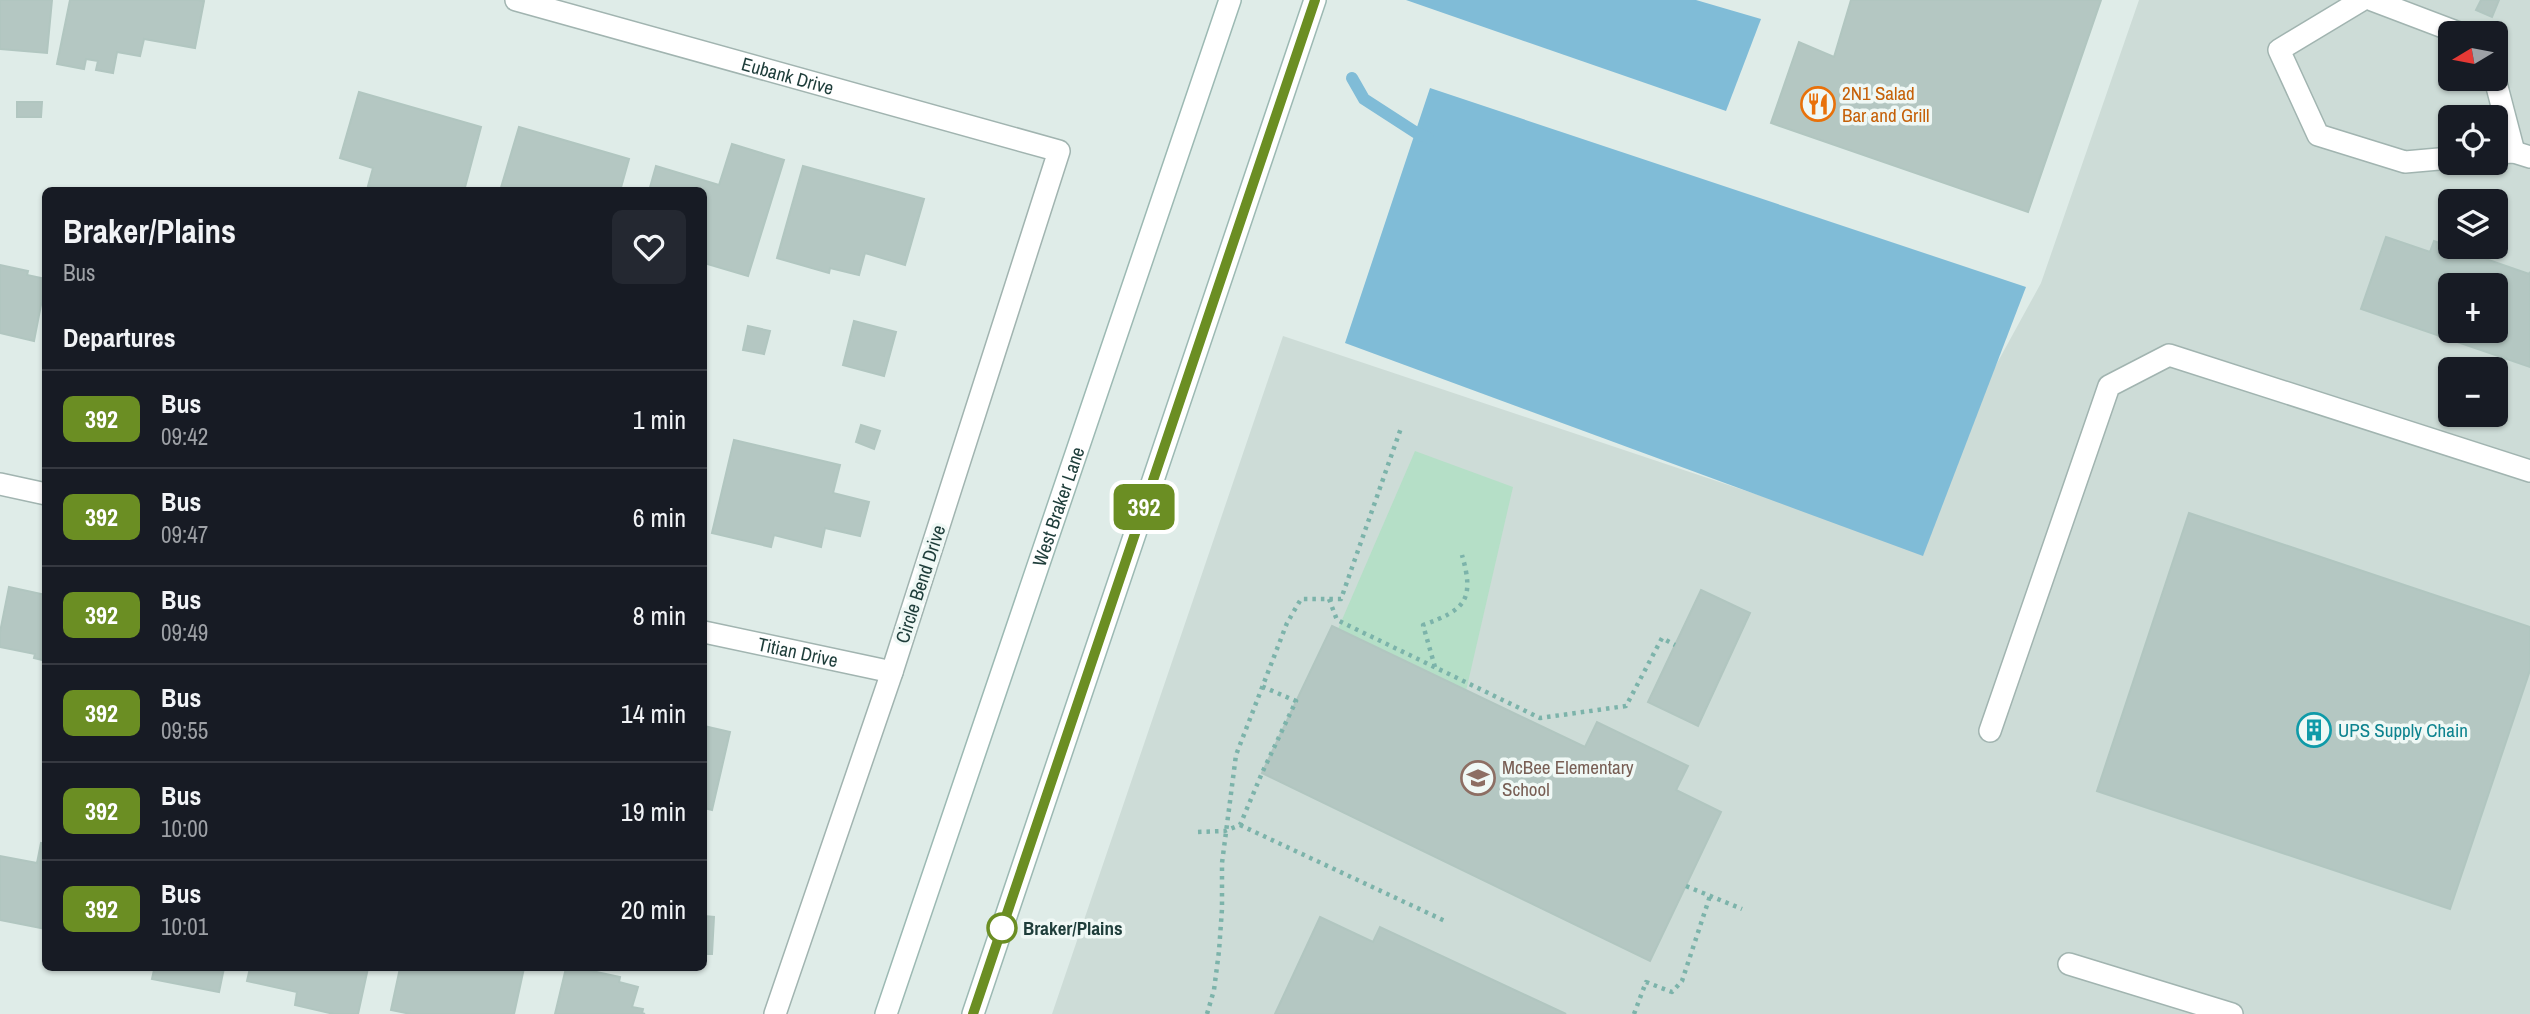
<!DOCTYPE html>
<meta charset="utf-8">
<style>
body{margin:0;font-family:"Archivo Narrow",sans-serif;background:#242831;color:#f1f3f6;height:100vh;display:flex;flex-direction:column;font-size:26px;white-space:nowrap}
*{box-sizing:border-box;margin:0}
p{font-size:23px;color:#9ea1a6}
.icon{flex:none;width:38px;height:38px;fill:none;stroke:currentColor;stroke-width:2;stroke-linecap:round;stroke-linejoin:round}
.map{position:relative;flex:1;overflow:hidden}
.side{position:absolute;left:42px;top:187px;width:665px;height:784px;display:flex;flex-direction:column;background:#171b24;border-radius:10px;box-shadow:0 2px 5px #0004}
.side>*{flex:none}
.badge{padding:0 14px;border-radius:10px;font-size:24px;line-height:46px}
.needle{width:46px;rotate:260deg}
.buttons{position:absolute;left:2438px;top:21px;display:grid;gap:14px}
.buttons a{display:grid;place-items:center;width:70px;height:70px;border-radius:10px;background:#171b24;box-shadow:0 2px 5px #0004;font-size:35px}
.map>.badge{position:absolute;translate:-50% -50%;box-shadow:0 0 0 4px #fff}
h2{padding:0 21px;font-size:26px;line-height:63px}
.round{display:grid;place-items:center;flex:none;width:74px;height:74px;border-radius:10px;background:#242831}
.overview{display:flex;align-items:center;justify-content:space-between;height:119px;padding:0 21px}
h1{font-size:33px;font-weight:800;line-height:52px}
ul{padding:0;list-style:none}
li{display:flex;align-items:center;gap:21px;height:98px;padding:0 21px;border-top:2px solid #363941}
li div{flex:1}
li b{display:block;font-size:26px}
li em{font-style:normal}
li .badge{min-width:77px;font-weight:700;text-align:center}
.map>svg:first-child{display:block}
</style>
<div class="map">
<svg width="2530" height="1014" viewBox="0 0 2530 1014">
<rect width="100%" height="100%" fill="#dfece8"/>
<path fill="#cddcd7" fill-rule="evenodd" d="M2139 0H2530V1014H1052L1283 336 1899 542 2041 283ZM2450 33H2496V79H2450ZM2450 117H2496V163H2450ZM2450 201H2496V247H2450ZM2450 285H2496V331H2450ZM2450 369H2496V415H2450Z"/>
<path fill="#b5dfc7" d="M1415 451 1513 487 1466 691 1338 629Z"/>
<g fill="#80bcd7">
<path d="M1406 0H1696L1761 19 1726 111Z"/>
<path d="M1430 88 2026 287 1923 556 1345 343Z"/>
</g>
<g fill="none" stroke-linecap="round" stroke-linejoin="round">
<path stroke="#80bcd7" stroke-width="12" d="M1352 78 1364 99 1415 132 1428 138"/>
</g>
<g fill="#b4c7c2" stroke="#b1c6c0" stroke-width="2" fill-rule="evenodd">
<path d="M0 0H52L47 53 0 49Z"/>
<path d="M70 0H198L204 1 195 48 144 39 140 56 117 52 113 73 96 70 98 61 86 59 84 69 57 64Z"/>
<path d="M1851 0H2101L2028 212 1771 123 1799 42 1834 57Z"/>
<path d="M2481 0H2499L2492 17 2476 10Z"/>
<path d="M359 92 481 127 464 191H385L368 186 373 168 340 158Z"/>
<path d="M17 102H42L41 117H17Z"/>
<path d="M519 127 629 159 620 191H500Z"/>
<path d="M732 144 784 160 748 276 704 263V191H649L656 166 719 185Z"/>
<path d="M803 166 924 199 905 265 865 253 859 275 830 268 829 273 777 258Z"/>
<path d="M2386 237 2430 252 2434 241 2529 274 2530 272V367L2361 309ZM2450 285H2496V331H2450Z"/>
<path d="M0 265 28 271 27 275 46 279 34 341 0 333Z"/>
<path d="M854 321 896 332 884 376 843 365Z"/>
<path d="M748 326 770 331 764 354 743 350Z"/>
<path d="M861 425 880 431 874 449 856 442Z"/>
<path d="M734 440 840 465 833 493 869 502 860 536 825 528 821 547 774 535 771 547 712 533Z"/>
<path d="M2189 513 2530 627V670L2450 909 2097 791Z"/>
<path d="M9 587 46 595V661L34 658 35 654 0 647V632Z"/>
<path d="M1701 590 1750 613 1698 726 1648 702Z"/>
<path d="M1332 626 1585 747 1597 722 1688 766 1676 790 1721 812 1650 961 1262 773Z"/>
<path d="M704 726 730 732 712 810 704 808Z"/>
<path d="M41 843 46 844V929L0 920V856L37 863Z"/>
<path d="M704 916 714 917 712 954H704Z"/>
<path d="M1320 917 1373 942 1380 927 1566 1014H1275Z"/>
<path d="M143 968H224L219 992 152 979 154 970Z"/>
<path d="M250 968H368L358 1014H334L295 1005 297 992 247 981Z"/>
<path d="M400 968H524L514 1014H411L391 1010Z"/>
<path d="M566 968H578L620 977 619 982 638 987 632 1007 643 1009 642 1013 645 1014H555Z"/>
</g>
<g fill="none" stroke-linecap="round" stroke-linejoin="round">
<g stroke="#a1b4b0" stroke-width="24">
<g id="service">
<path d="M2362 0 2279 50 2318 135 2405 162 2450 158"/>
<path d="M2372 0 2459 33"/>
<path d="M2495 79 2514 152"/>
<path d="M2496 153 2514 152 2530 157"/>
<path d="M1990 731 2109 386 2169 355 2530 471"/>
<path d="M2069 964 2232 1014"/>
</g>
</g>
<g stroke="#a1b4b0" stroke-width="24">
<g id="minor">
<path id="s1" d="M516 0 1059 151 892 672 775 1014"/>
<path d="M0 484 46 494"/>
<path id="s2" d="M704 632 892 672"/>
</g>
</g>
<g stroke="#9cb9b3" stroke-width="24">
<g id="secondary">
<path id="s3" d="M886 1014 1230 0"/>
<path d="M973 1014 1315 0"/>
</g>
</g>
<g stroke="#7cb3aa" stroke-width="4.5" stroke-dasharray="3.5 5" stroke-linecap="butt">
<path d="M1329 599 1337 620 1540 718 1626 706 1662 638 1675 645"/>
<path d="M1435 667 1423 625C1465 610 1475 600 1462 555"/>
<path d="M1240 825 1445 921"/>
<path d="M1198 832 1225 831 1240 825 1262 773 1296 701 1261 686"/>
<path d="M1686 886 1742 909"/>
<path d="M1207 1014 1214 990 1219 951 1222 909V863L1236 755 1287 623 1301 599H1341L1401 428"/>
<path d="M1634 1014 1646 982 1672 992 1682 981 1710 896"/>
</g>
<use href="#service" stroke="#fff" stroke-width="21"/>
<use href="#minor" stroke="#fff" stroke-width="21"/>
<use href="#secondary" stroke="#fff" stroke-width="21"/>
</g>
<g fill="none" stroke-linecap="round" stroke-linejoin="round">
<g stroke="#fff" stroke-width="16">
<path id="line" d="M973 1014 1315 0"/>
</g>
<use href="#line" stroke="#6b8e23" stroke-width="10"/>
</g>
<defs>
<g id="restaurant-ring" transform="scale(1.75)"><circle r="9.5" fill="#eff8f5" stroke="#e8710a" stroke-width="1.5"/><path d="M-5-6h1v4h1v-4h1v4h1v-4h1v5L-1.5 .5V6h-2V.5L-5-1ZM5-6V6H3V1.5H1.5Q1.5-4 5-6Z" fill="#e8710a"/></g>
<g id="building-ring" transform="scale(1.75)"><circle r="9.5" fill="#eff8f5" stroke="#0f9aa8" stroke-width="1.5"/><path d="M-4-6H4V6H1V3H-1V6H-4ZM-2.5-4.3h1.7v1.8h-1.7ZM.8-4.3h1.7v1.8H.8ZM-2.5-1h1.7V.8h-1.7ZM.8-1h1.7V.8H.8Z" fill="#0f9aa8"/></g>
<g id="school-ring" transform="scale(1.75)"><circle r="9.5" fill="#eff8f5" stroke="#8d6e63" stroke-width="1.5"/><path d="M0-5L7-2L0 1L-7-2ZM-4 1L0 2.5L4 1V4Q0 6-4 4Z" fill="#8d6e63"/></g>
</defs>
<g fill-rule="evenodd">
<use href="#restaurant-ring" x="1818" y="104"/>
<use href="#building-ring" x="2314" y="730"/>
<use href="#school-ring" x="1478" y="778"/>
</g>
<circle fill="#fff" stroke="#6b8e23" stroke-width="3.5" cx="1002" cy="928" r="14"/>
<g text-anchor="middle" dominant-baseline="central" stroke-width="7" stroke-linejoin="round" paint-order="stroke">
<g font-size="19" fill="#1e3d3a" stroke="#eff8f5">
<text stroke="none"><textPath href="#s1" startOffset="282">Eubank Drive</textPath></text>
<text stroke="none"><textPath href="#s3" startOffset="536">West Braker Lane</textPath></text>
<text transform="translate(920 584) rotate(-72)">Circle Bend Drive</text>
<text stroke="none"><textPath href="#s2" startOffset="96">Titian Drive</textPath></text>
</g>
<g font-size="19" fill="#c56008" stroke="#eff8f5" text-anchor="start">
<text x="1842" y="93">2N1 Salad<tspan x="1842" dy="22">Bar and Grill</tspan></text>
</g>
<g font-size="19" fill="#0d838f" stroke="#eff8f5" text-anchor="start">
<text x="2338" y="730">UPS Supply Chain</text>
</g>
<g font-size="19" fill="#785e54" stroke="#eff8f5" text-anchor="start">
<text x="1502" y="767">McBee Elementary<tspan x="1502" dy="22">School</tspan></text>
</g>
<g font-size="19" font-weight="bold" fill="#1e3d3a" stroke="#eff8f5" text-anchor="start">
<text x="1023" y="928">Braker/Plains</text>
</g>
</g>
</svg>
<div class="buttons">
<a><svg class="needle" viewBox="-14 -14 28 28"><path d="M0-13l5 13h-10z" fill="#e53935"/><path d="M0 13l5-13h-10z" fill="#9ea1a6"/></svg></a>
<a><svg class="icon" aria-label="locate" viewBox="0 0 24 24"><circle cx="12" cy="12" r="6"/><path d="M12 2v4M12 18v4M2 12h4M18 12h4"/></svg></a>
<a><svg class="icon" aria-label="layers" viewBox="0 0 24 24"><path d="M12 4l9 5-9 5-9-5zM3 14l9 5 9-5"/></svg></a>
<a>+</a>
<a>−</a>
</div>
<b class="badge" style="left:1144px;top:507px;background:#6b8e23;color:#fff">392</b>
<section class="side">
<div class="overview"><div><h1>Braker/Plains</h1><p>Bus</p></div><a class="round"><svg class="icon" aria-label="heart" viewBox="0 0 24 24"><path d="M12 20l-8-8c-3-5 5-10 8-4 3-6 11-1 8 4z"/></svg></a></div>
<h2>Departures</h2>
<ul>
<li><span class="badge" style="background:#6b8e23;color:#fff">392</span><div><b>Bus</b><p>09:42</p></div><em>1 min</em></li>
<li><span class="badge" style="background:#6b8e23;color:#fff">392</span><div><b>Bus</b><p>09:47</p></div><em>6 min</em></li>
<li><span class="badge" style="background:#6b8e23;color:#fff">392</span><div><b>Bus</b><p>09:49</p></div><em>8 min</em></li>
<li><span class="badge" style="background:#6b8e23;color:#fff">392</span><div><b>Bus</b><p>09:55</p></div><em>14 min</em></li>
<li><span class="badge" style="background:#6b8e23;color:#fff">392</span><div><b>Bus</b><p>10:00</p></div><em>19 min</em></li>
<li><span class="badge" style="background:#6b8e23;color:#fff">392</span><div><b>Bus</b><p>10:01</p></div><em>20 min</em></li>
</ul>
</section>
</div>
